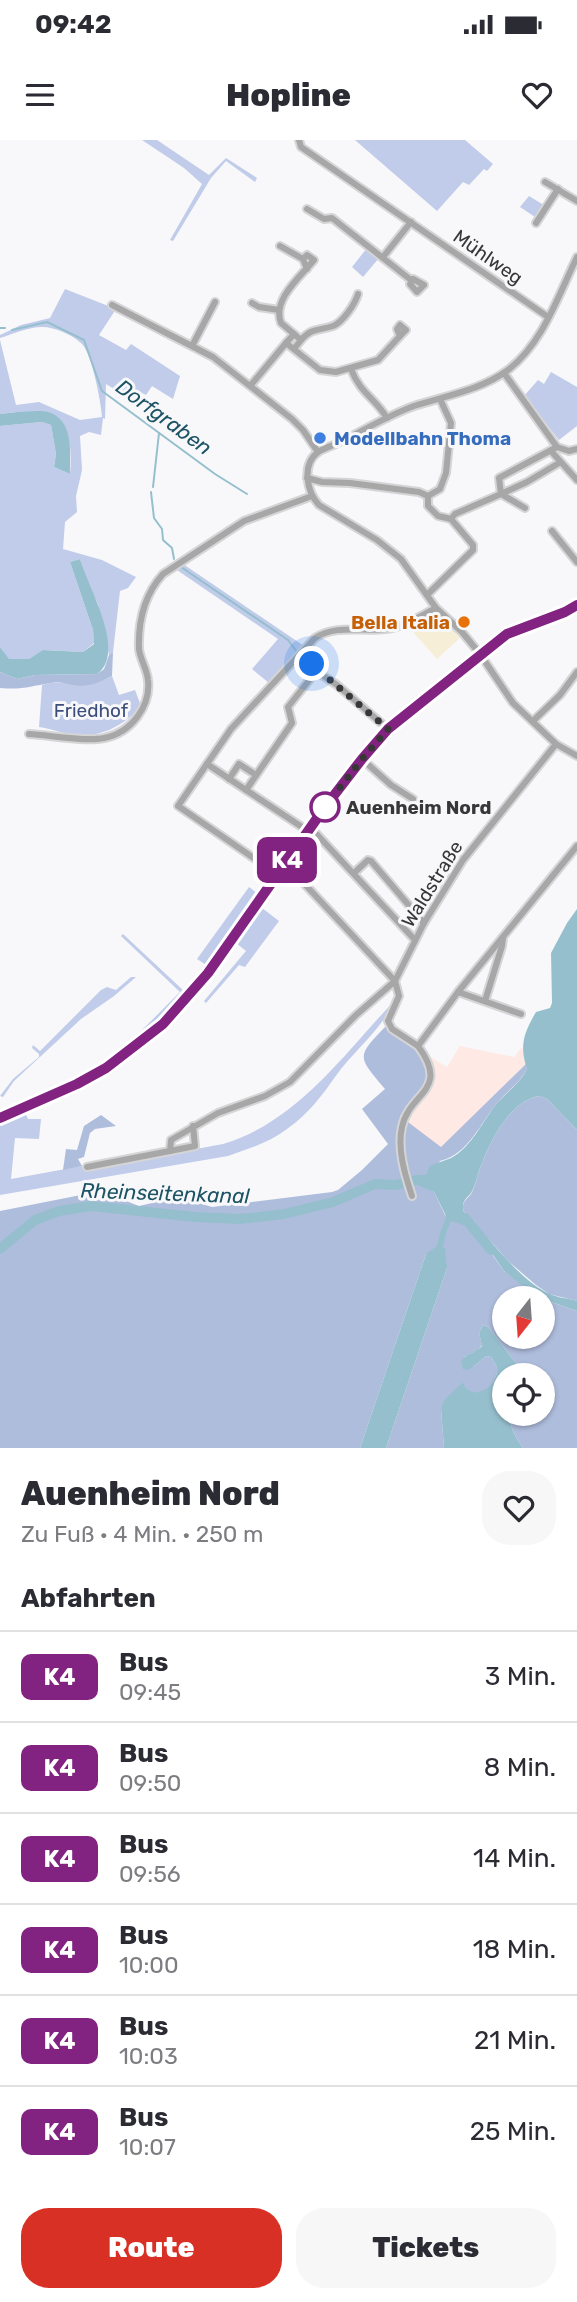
<!DOCTYPE html>
<html lang="de">
<meta charset="utf-8">
<style>
body{margin:0;font-family:Rubik,sans-serif;background:#f7f7f7;color:#2b2b33;height:100vh;display:flex;flex-direction:column;font-size:26px;white-space:nowrap}
*{box-sizing:border-box;margin:0}
p{font-size:23px;color:#7c7c81}
.icon{flex:none;width:38px;height:38px;fill:none;stroke:currentColor;stroke-width:2;stroke-linecap:round;stroke-linejoin:round}
.map{position:relative;height:1308px;overflow:hidden}
.sheet{display:flex;flex-direction:column;background:#fff;flex:1}
.sheet>*{flex:none}
.badge{padding:0 14px;border-radius:10px;font-size:24px;line-height:46px}
.needle{width:46px;rotate:197deg}
.tools{position:absolute;left:492px;top:1146px;display:grid;gap:14px}
.tools a{display:grid;place-items:center;width:63px;height:63px;border-radius:50%;background:#fff;box-shadow:0 2px 5px #0004;font-size:35px}
.you{position:absolute;width:35px;height:35px;margin:-18px;border:5px solid #fff;border-radius:50%;background:#1a73e8;box-shadow:0 0 0 10px #1a73e833}
.map>.badge{position:absolute;translate:-50% -50%;box-shadow:0 0 0 4px #fff}
h2{padding:0 21px;font-size:26px;line-height:63px}
.round{display:grid;place-items:center;flex:none;width:74px;height:74px;border-radius:28px;background:#f7f7f7}
.summary{display:flex;align-items:center;justify-content:space-between;height:119px;padding:0 21px}
h1{font-size:33px;font-weight:800;line-height:52px}
.button{display:flex;gap:14px;margin-top:auto;padding:14px 21px}
.button a{flex:1;height:80px;border-radius:28px;background:#d93025;color:#fff;font-size:28px;font-weight:800;line-height:80px;text-align:center}
.button a+a{background:#f7f7f7;color:#2b2b33}
ul{padding:0;list-style:none}
li{display:flex;align-items:center;gap:21px;height:91px;padding:0 21px;border-top:2px solid #e1e1e2}
li div{flex:1}
li b{display:block;font-size:26px}
li em{font-style:normal}
li .badge{min-width:77px;font-weight:700;text-align:center}
.status{display:flex;justify-content:space-between;align-items:center;height:49px;padding:0 35px;background:#fff;direction:ltr}
.status svg{height:19px;fill:currentColor}
header{display:flex;justify-content:space-between;align-items:center;height:91px;padding:0 21px;background:#fff;font-size:32px;font-weight:800}
.map>svg:first-child{display:block}
</style>
<div class="status"><b>09:42</b><svg viewBox="0 0 49 12"><path d="M0 12V9h3v3zM5 12V6h3v6zM10 12V3h3v9zM15 12V0h3v12zM26 1h20v11H26zM47 4h2v5h-2z"/></svg></div>
<header><svg class="icon" aria-label="menu" viewBox="0 0 24 24"><path d="M4 6h16M4 12h16M4 18h16"/></svg>Hopline<svg class="icon" aria-label="heart" viewBox="0 0 24 24"><path d="M12 20l-8-8c-3-5 5-10 8-4 3-6 11-1 8 4z"/></svg></header>
<div class="map">
<svg width="577" height="1308" viewBox="0 0 577 1308">
<rect width="100%" height="100%" fill="#f8f8fa"/>
<path fill="#fee9e4" d="M460 906 514 917 522 907 526 924 441 1008 399 976 409 968 427 915 447 927Z"/>
<path fill="#f7eed8" d="M430 475H439L445 479 461 497 437 519 407 485Z"/>
<g fill="#c0cce9">
<path d="M142 0H157L209 35 226 18 257 38 255 42 226 21 211 38 173 101 170 100 202 44 184 28Z"/>
<path d="M355 0H465L493 24 487 31 484 29 469 45 463 42 437 71Z"/>
<path d="M529 56 547 67 538 79 520 67Z"/>
<path d="M367 108 379 118 363 137 352 127Z"/>
<path d="M65 149 116 169 99 195 126 210 131 204 180 236 173 259 152 246 146 255 134 249 129 258 106 244 105 279 103 278 101 295 89 292 80 296 82 330 76 356 77 372 65 382 63 409 102 420 136 437 128 448 120 451 113 512 109 515 98 464 84 435 80 419 70 422 93 490 94 503 83 512 44 510 29 519 9 520 0 507V286L42 282 51 285 56 314 54 327 70 334C72 311 71 298 59 279L17 272 0 274V200L16 265 39 262 80 280 102 277C101 262 92 214 82 204 73 195 55 187 42 187 28 187 13 194 0 198V195L21 185 50 178Z"/>
<path d="M551 232 577 247V286L559 300 524 256 538 240 544 244Z"/>
<path d="M183 424 304 506 269 543 252 529 278 499 174 428Z"/>
<path d="M112 536 119 555 135 550 141 566C121 590 90 602 60 592 53 590 47 588 39 587L42 545C68 537 83 552 112 536Z"/>
<path d="M249 747 257 753 206 825 197 819Z"/>
<path d="M258 765 279 781 245 827 239 825 206 863 204 861 246 811 236 803 184 871 182 868Z"/>
<path d="M123 794 185 852 144 892 123 909 180 852 121 796Z"/>
<path d="M131 837H136L114 856 81 879 14 941 3 957 0 956 13 939 39 917V914L32 908 33 905 40 911 101 850 107 847 116 850Z"/>
<path d="M395 860C381 891 354 910 335 937 322 956 307 975 287 989 270 1002 248 1009 228 1016L0 1055V980L24 970 28 979H41L39 999 15 998 11 1039 82 1026 88 1029 223 1004C297 982 344 914 395 860Z"/>
<path d="M177 873 182 875 131 918 111 932 71 954 70 957V951Z"/>
</g>
<g fill="#afbddd">
<path d="M113 512 112 536C101 542 87 548 73 545 65 544 60 541 51 543 30 546 24 550 0 548V532L17 539 35 535 97 534 104 529 109 515Z"/>
<path d="M386 886C397 895 411 904 420 915 440 935 415 962 400 976L441 1007 526 924 527 929C520 943 508 950 498 962 481 982 468 1015 440 1021L425 1046 434 1052 445 1075 472 1088 476 1083C471 1078 463 1076 463 1067 463 1061 467 1059 471 1054 476 1045 478 1032 482 1023 491 999 512 959 540 956L547 959 577 990V1161L549 1154 536 1145 508 1121 488 1098 484 1103 504 1131 541 1158H504V1197H542L543 1159 577 1171V1308H523C516 1298 508 1286 511 1274H542V1236L525 1235 488 1187 483 1185 479 1193 482 1205 478 1210 464 1217 473 1227 486 1216 491 1217C492 1219 497 1226 497 1228 499 1245 473 1265 463 1243L441 1269 444 1308H386L447 1128 426 1114 360 1308H0V1071L101 1051 139 1066 178 1057 212 1067 332 1052 338 1050 362 1030 388 1004 362 969 385 949C357 916 356 917 386 886Z"/>
<path d="M101 975 116 986 95 989 90 993 84 1017 78 1019 82 1026 63 1030 66 1009 77 1010 84 986Z"/>
</g>
<g fill="#96bfce">
<path d="M17 272C27 272 42 269 51 273 74 283 70 313 70 334L54 327 56 314 51 285 42 282 0 286V274Z"/>
<path d="M80 419C87 445 128 513 97 534L35 535 17 539 0 532V507L9 519H29L43 510 83 512 94 504 93 490 70 422Z"/>
<path d="M577 769V990L547 959 540 956C512 959 491 999 482 1023 478 1032 476 1045 471 1053 467 1058 463 1060 463 1067 463 1076 470 1078 476 1083L472 1088 448 1080 434 1052 417 1045V1036L426 1035 430 1026C436 1023 444 1021 451 1018 472 1007 483 980 498 962 508 951 520 943 527 929 519 905 524 893 536 872L550 868 552 863 551 813 567 783Z"/>
<path d="M488 1098C503 1116 528 1145 550 1154 558 1158 568 1158 577 1161V1171L543 1159 520 1144 504 1131 484 1102Z"/>
<path d="M437 1106 445 1108 447 1128 386 1308H360L426 1114Z"/>
<path d="M483 1185 488 1187 525 1235 504 1236V1274H511C508 1286 516 1298 523 1308H444L441 1269 444 1260 463 1242C471 1264 499 1246 497 1228 497 1226 492 1219 491 1217L486 1216 473 1227 467 1230 463 1229 461 1221C466 1213 476 1213 482 1206L479 1193Z"/>
</g>
<g fill="none" stroke-linecap="round" stroke-linejoin="round">
<g stroke="#96bfce" stroke-width="2">
<path d="M0 188H5"/>
<path d="M12 190 47 182 84 200 102 251 215 334 247 354"/>
<path d="M153 347 159 293"/>
<path d="M151 352 154 378 162 389 163 400 172 408 174 419"/>
<path d="M181 427 288 500 297 512"/>
</g>
<g stroke="#96bfce" stroke-width="6">
<path d="M446 1086 448 1080"/>
<path d="M440 1106 444 1090"/>
</g>
<g stroke="#96bfce" stroke-width="10">
<path d="M465 1078 491 1110"/>
<path d="M0 1109 35 1080 59 1071 91 1066 195 1077 240 1079 284 1074 333 1062 375 1044 396 1045 416 1040H427"/>
</g>
<g stroke="#d5d5d7" stroke-width="10">
<g id="street">
<path d="M299 0 301 7 548 177"/>
<path d="M545 42 577 61"/>
<path d="M307 69 324 79 332 78 411 140"/>
<path d="M536 83 558 49"/>
<path d="M280 106 303 119"/>
<path d="M383 117 411 82"/>
<path d="M577 117C558 156 543 203 508 230 481 250 445 256 414 266 389 275 366 289 342 301 335 305 324 308 318 312 301 325 307 352 319 365L377 400 401 419 436 468 462 492 480 514 513 563 556 604 577 616"/>
<path d="M413 139 424 145 417 152 410 144Z"/>
<path d="M252 163 259 167 279 170"/>
<path d="M112 165 213 217 292 279 303 290 318 312"/>
<path d="M400 185 406 190 400 196 397 189Z"/>
<path d="M294 194 281 183C272 160 300 137 314 120L307 115 303 119 307 129"/>
<path d="M301 200C313 187 318 191 333 186 343 182 355 164 358 154"/>
<path d="M192 206 215 162"/>
<path d="M294 209 301 200 294 194 286 203 320 230 336 232 378 220 400 196"/>
<path d="M351 229C360 253 375 258 387 278"/>
<path d="M504 233 557 307 569 311 577 309"/>
<path d="M251 245 286 203"/>
<path d="M551 311 577 340"/>
<path d="M307 338 322 342 350 343 419 352 428 356V366L438 376 451 379"/>
<path d="M501 354 527 342 559 323"/>
<path d="M501 354 525 368"/>
<path d="M428 356 440 349 446 333 451 283 440 259"/>
<path d="M552 391 577 422"/>
<path d="M427 455 473 410V405L451 379 455 374 501 354 499 338 557 307"/>
<path d="M312 524 319 530V533L337 545 388 589"/>
<path d="M533 581 560 555 577 532"/>
<path d="M29 594C49 595 85 602 104 598 131 593 151 566 148 540 147 529 140 519 139 509 138 481 145 454 163 434L244 381 312 356"/>
<path d="M362 619 391 645 413 659"/>
<path d="M207 624 246 650"/>
<path d="M229 639 239 624 256 635"/>
<path d="M310 687 415 800"/>
<path d="M308 691 246 650 292 583 288 567 314 534 319 533"/>
<path d="M354 733 368 720 371 721 424 783"/>
<path d="M277 734 178 666 231 589 315 498C336 484 362 492 386 489 404 487 420 476 436 468"/>
<path d="M458 852 521 874"/>
<path d="M485 861 502 806 503 798"/>
<path d="M418 906 392 889 388 881 399 856 395 841 424 783 463 720 556 604"/>
<path d="M170 1011 195 1006 193 986"/>
<path d="M87 1027 170 1011 171 1000 218 973 265 956 290 942 356 875 395 841 285 723"/>
<path d="M412 1056C405 1035 397 1009 402 987 409 952 451 951 418 906L458 852 577 706"/>
</g>
</g>
<g stroke="#d5d5d7" stroke-width="12">
<path id="secondary" d="M0 978 77 944 106 928 163 884 208 833 325 667 362 619 388 589 507 494 565 472 577 465"/>
</g>
<use href="#street" stroke="#a8a7a7" stroke-width="6"/>
<use href="#secondary" stroke="#818080" stroke-width="9"/>
</g>
<g fill="none" stroke-linecap="round" stroke-linejoin="round">
<g stroke="#fff" stroke-width="16">
<path id="line" d="M0 978 77 944 106 928 163 884 208 833 325 667 362 619 388 589 507 494 565 472 577 465"/>
</g>
<use href="#line" stroke="#822281" stroke-width="10"/>
<path stroke="#373737" stroke-width="7" stroke-dasharray="0 12.6" d="M312 524 318 530 319 533 323 534 388 589 362 619 325 667"/>
</g>
<circle fill="#3f7fe0" stroke="#f8f8fa" stroke-width="2.5" cx="320" cy="298" r="7"/>
<circle fill="#e8710a" stroke="#f8f8fa" stroke-width="2.5" cx="464" cy="482" r="7"/>
<circle fill="#fff" stroke="#822281" stroke-width="3.5" cx="325" cy="667" r="14"/>
<g text-anchor="middle" dominant-baseline="central" stroke-width="6" stroke-linejoin="round" paint-order="stroke">
<g font-size="19" fill="#373737" stroke="#f8f8fa">
<text transform="translate(488 117) rotate(35)">Mühlweg</text>
<text transform="translate(432 744) rotate(-58)">Waldstraße</text>
</g>
<g font-size="19" font-weight="bold" fill="#366cbe" stroke="#f8f8fa" text-anchor="start">
<text x="334" y="298">Modellbahn Thoma</text>
</g>
<g font-size="19" font-weight="bold" fill="#c56008" stroke="#f8f8fa" text-anchor="end">
<text x="450" y="482">Bella Italia</text>
</g>
<g font-size="19" fill="#3c4e7b" stroke="#f8f8fa">
<text x="91" y="570">Friedhof</text>
</g>
<g font-size="19" font-weight="bold" fill="#373737" stroke="#f8f8fa" text-anchor="start">
<text x="346" y="667">Auenheim Nord</text>
</g>
<g font-size="21" font-style="italic" fill="#1d5465" stroke="#f8f8fa">
<text transform="translate(164 277) rotate(36)">Dorfgraben</text>
<text transform="translate(165 1053) rotate(2)">Rheinseitenkanal</text>
</g>
</g>
</svg>
<div class="tools">
<a><svg class="needle" viewBox="-14 -14 28 28"><path d="M0-13l5 13h-10z" fill="#e53935"/><path d="M0 13l5-13h-10z" fill="#7c7c81"/></svg></a>
<a><svg class="icon" aria-label="locate" viewBox="0 0 24 24"><circle cx="12" cy="12" r="6"/><path d="M12 2v4M12 18v4M2 12h4M18 12h4"/></svg></a>
</div>
<div class="you" style="left:312px;top:524px"></div>
<b class="badge" style="left:287px;top:720px;background:#822281;color:#fff">K4</b>
</div>
<section class="sheet">
<div class="summary"><div><h1>Auenheim Nord</h1><p>Zu Fuß · 4 Min. · 250 m</p></div><a class="round"><svg class="icon" aria-label="heart" viewBox="0 0 24 24"><path d="M12 20l-8-8c-3-5 5-10 8-4 3-6 11-1 8 4z"/></svg></a></div>
<h2>Abfahrten</h2>
<ul>
<li><span class="badge" style="background:#822281;color:#fff">K4</span><div><b>Bus</b><p>09:45</p></div><em>3 Min.</em></li>
<li><span class="badge" style="background:#822281;color:#fff">K4</span><div><b>Bus</b><p>09:50</p></div><em>8 Min.</em></li>
<li><span class="badge" style="background:#822281;color:#fff">K4</span><div><b>Bus</b><p>09:56</p></div><em>14 Min.</em></li>
<li><span class="badge" style="background:#822281;color:#fff">K4</span><div><b>Bus</b><p>10:00</p></div><em>18 Min.</em></li>
<li><span class="badge" style="background:#822281;color:#fff">K4</span><div><b>Bus</b><p>10:03</p></div><em>21 Min.</em></li>
<li><span class="badge" style="background:#822281;color:#fff">K4</span><div><b>Bus</b><p>10:07</p></div><em>25 Min.</em></li>
</ul>
<div class="button"><a>Route</a><a>Tickets</a></div>
</section>
